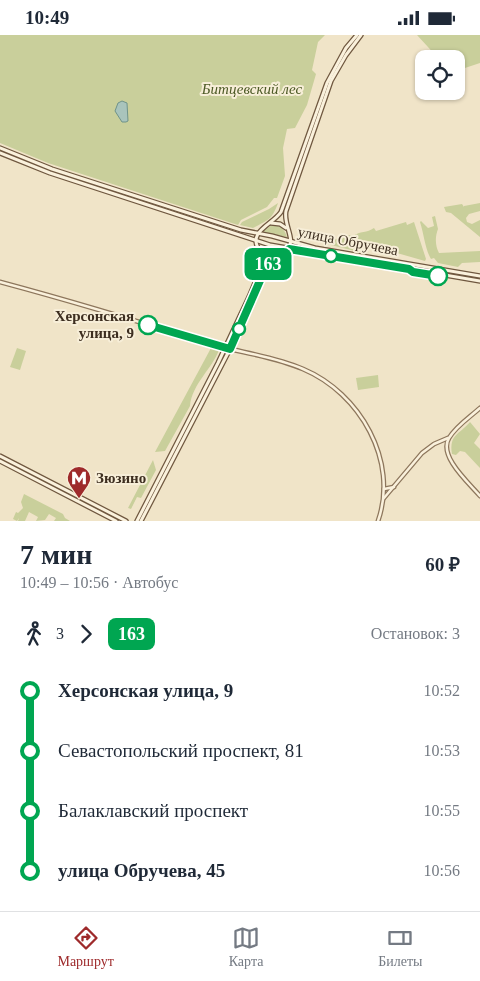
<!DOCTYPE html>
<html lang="ru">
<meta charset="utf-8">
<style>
body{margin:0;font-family:"Times New Roman",serif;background:#f6f6f7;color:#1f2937;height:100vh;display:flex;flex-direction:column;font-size:19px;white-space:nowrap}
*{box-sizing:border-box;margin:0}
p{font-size:16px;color:#747a83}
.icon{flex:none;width:28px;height:28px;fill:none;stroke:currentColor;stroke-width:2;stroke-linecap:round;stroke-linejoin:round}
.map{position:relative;height:486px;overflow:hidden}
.side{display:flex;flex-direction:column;background:#fff;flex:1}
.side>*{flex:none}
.badge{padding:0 10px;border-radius:8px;font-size:18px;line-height:32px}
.buttons{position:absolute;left:415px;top:15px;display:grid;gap:10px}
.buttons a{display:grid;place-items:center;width:50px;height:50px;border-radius:10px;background:#fff;box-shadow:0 1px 4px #0004;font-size:25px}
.map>.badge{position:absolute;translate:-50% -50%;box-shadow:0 0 0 2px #fff}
.legs{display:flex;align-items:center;gap:8px;height:55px;padding:0 20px;font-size:16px}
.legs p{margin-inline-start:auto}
.summary{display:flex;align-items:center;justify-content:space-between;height:85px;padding:0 20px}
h1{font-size:28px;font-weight:600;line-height:38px}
ul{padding:0 20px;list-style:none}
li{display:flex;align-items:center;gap:18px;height:60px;font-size:19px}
li i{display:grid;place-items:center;width:8px;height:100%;margin:0 6px;background:currentColor}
li i::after{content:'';width:12px;height:12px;margin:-6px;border:4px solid;border-radius:50%;background:#fff}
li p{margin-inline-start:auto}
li:first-child i{background:linear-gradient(#0000 50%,currentColor 0)}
li:last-child i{background:linear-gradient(currentColor 50%,#0000 0)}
.status{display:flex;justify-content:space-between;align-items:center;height:35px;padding:0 25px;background:#fff;direction:ltr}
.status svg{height:14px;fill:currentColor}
.tabs{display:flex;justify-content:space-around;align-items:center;height:70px;border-top:1px solid #e0e1e3;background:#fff;font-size:14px;color:#747a83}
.tabs a{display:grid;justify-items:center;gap:2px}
.tabs .selected{color:#9e2a2b}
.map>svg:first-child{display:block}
</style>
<div class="status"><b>10:49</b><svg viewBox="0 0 49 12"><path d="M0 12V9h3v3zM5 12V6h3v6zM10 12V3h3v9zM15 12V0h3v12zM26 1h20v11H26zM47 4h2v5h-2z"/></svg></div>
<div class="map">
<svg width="480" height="486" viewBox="0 0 480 486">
<rect width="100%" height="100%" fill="#f0e4c8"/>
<g fill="#c9cf9b">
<path d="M0 0H325L318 7 312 35 316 39 307 70 295 93 287 94 283 113 285 141 277 163H274L267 172 241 185 238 190 48 128 0 108Z"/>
<path d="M417 0H480V28L456 36V24H439Z"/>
<path d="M278 168C272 185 268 185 253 193L240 190 242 187 269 174Z"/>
<path d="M480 168V176L469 179 466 183 467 187 472 189 480 185V202L451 178 446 177 444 172 462 169 464 172V171Z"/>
<path d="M435 181 438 194C435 202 435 210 439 218L480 216V227L462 228 458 232 438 228 434 223 431 224C425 214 424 199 420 187L421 186 428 193 434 191 432 182Z"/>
<path d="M406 187 407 190 414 187 426 224 425 226 390 216C381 218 374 215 367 209L362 215 361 212 355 216 323 208 349 200 353 201C360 196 367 198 374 193L376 196Z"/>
<path d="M272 190C281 190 285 195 287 202L262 197Z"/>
<path d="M17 313 26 316 20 335 10 332Z"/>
<path d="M211 313 219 315C212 334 192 349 190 371L165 416 155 417Z"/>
<path d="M378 340 379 352 358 355 356 343Z"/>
<path d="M470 387 480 399 474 408 480 414V433L465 417 460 416 456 420 452 419C449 399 459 400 470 387Z"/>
<path d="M153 425 156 435 141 463 137 462 131 474 128 473Z"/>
<path d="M24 459 63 479 65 483 70 486H54L56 483 49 479 45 485 36 486 38 482 29 477 25 486H18L19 483 17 486 13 484 16 477 18 478 23 473 21 467Z"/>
</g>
<path fill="#a9c4bc" stroke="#6f938a" d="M122 66 127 68 128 86 126 87H122L115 76 118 68Z"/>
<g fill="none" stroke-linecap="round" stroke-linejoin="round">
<g stroke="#8d765c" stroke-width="5">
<g id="tertiary">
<path d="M0 247C67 265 134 285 200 306 234 317 271 320 303 334 360 358 399 426 378 486"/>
<path d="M480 373C470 382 456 391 449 403 438 421 469 448 480 461"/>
<path d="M384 454 394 452"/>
<path d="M384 463 422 418 434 409 448 403"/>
</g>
</g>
<g stroke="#6f573f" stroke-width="5.5">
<g id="secondary">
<path d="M0 113 52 134 241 195 272 201 315 213 480 241"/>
<path d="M0 118 50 138 270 210 480 246"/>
<path d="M271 188 280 189 286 193"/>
<path d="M275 223C269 223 264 221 260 216 246 197 272 190 281 177L327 48 346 13 357 0"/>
<path d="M0 421 126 486"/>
<path d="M0 426 116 486"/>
<path d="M137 486 218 328 249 262 262 231 263 225 260 216"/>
<path d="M141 486 230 314 266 232C271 223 282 224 288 215 296 204 283 189 286 176L331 46 346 20 361 0"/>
</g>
</g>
<use href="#tertiary" stroke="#faf1dc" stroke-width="2.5"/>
<use href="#secondary" stroke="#faf1dc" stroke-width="3"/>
</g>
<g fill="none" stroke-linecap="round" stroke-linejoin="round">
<g stroke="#fff" stroke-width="11">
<path id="line-1" d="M148 290 230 314 266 232C272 223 282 223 289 214L409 234 413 237 438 241"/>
</g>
<use href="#line-1" stroke="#00a651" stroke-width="8"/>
</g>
<defs>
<g id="metro-pin" transform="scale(1.25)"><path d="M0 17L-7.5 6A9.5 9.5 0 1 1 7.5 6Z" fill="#9e2a2b" stroke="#f7eed8"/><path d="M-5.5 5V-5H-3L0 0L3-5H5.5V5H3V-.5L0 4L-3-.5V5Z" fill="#fff"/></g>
</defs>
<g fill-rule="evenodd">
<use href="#metro-pin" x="79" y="443"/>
</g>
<g fill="#fff" stroke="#00a651" stroke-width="2.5">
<circle cx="331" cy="221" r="6"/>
<circle cx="438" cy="241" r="9"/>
<circle cx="148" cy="290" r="9"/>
<circle cx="239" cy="294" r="6"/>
</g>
<g text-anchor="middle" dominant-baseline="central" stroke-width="4" stroke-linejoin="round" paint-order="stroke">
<g font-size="15" font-style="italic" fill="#4d5a26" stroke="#f7eed8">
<text x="252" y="54">Битцевский лес</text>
</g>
<g font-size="15" fill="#3d2e20" stroke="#f7eed8">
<text transform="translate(348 206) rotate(11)">улица Обручева</text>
</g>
<g font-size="15" font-weight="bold" fill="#3d2e20" stroke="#f7eed8" text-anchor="end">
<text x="134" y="281">Херсонская<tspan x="134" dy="17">улица, 9</tspan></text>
</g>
<g font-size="15" font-weight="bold" fill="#3d2e20" stroke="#f7eed8" text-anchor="start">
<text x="96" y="443">Зюзино</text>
</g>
</g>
</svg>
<div class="buttons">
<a><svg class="icon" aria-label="locate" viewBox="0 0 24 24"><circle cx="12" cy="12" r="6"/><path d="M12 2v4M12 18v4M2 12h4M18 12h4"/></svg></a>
</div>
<b class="badge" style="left:268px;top:229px;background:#00a651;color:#fff">163</b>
</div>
<section class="side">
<div class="summary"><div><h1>7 мин</h1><p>10:49 – 10:56 · Автобус</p></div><b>60 ₽</b></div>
<div class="legs"><svg class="icon" aria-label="walk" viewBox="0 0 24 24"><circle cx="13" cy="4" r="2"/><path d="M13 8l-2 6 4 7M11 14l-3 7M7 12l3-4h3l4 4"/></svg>3<svg class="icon" aria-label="forward" viewBox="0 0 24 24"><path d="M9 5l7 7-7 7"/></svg><b class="badge" style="background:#00a651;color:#fff">163</b><p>Остановок: 3</p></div>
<ul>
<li><i style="color:#00a651"></i><b>Херсонская улица, 9</b><p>10:52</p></li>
<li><i style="color:#00a651"></i><span>Севастопольский проспект, 81</span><p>10:53</p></li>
<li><i style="color:#00a651"></i><span>Балаклавский проспект</span><p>10:55</p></li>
<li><i style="color:#00a651"></i><b>улица Обручева, 45</b><p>10:56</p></li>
</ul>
</section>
<nav class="tabs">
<a class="selected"><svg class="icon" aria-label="directions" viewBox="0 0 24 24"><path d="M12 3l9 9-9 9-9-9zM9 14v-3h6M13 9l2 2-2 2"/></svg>Маршрут</a>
<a><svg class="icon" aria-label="map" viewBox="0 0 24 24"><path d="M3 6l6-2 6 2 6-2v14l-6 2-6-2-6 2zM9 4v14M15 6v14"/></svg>Карта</a>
<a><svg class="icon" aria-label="tickets" viewBox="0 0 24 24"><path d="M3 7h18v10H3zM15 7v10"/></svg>Билеты</a>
</nav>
